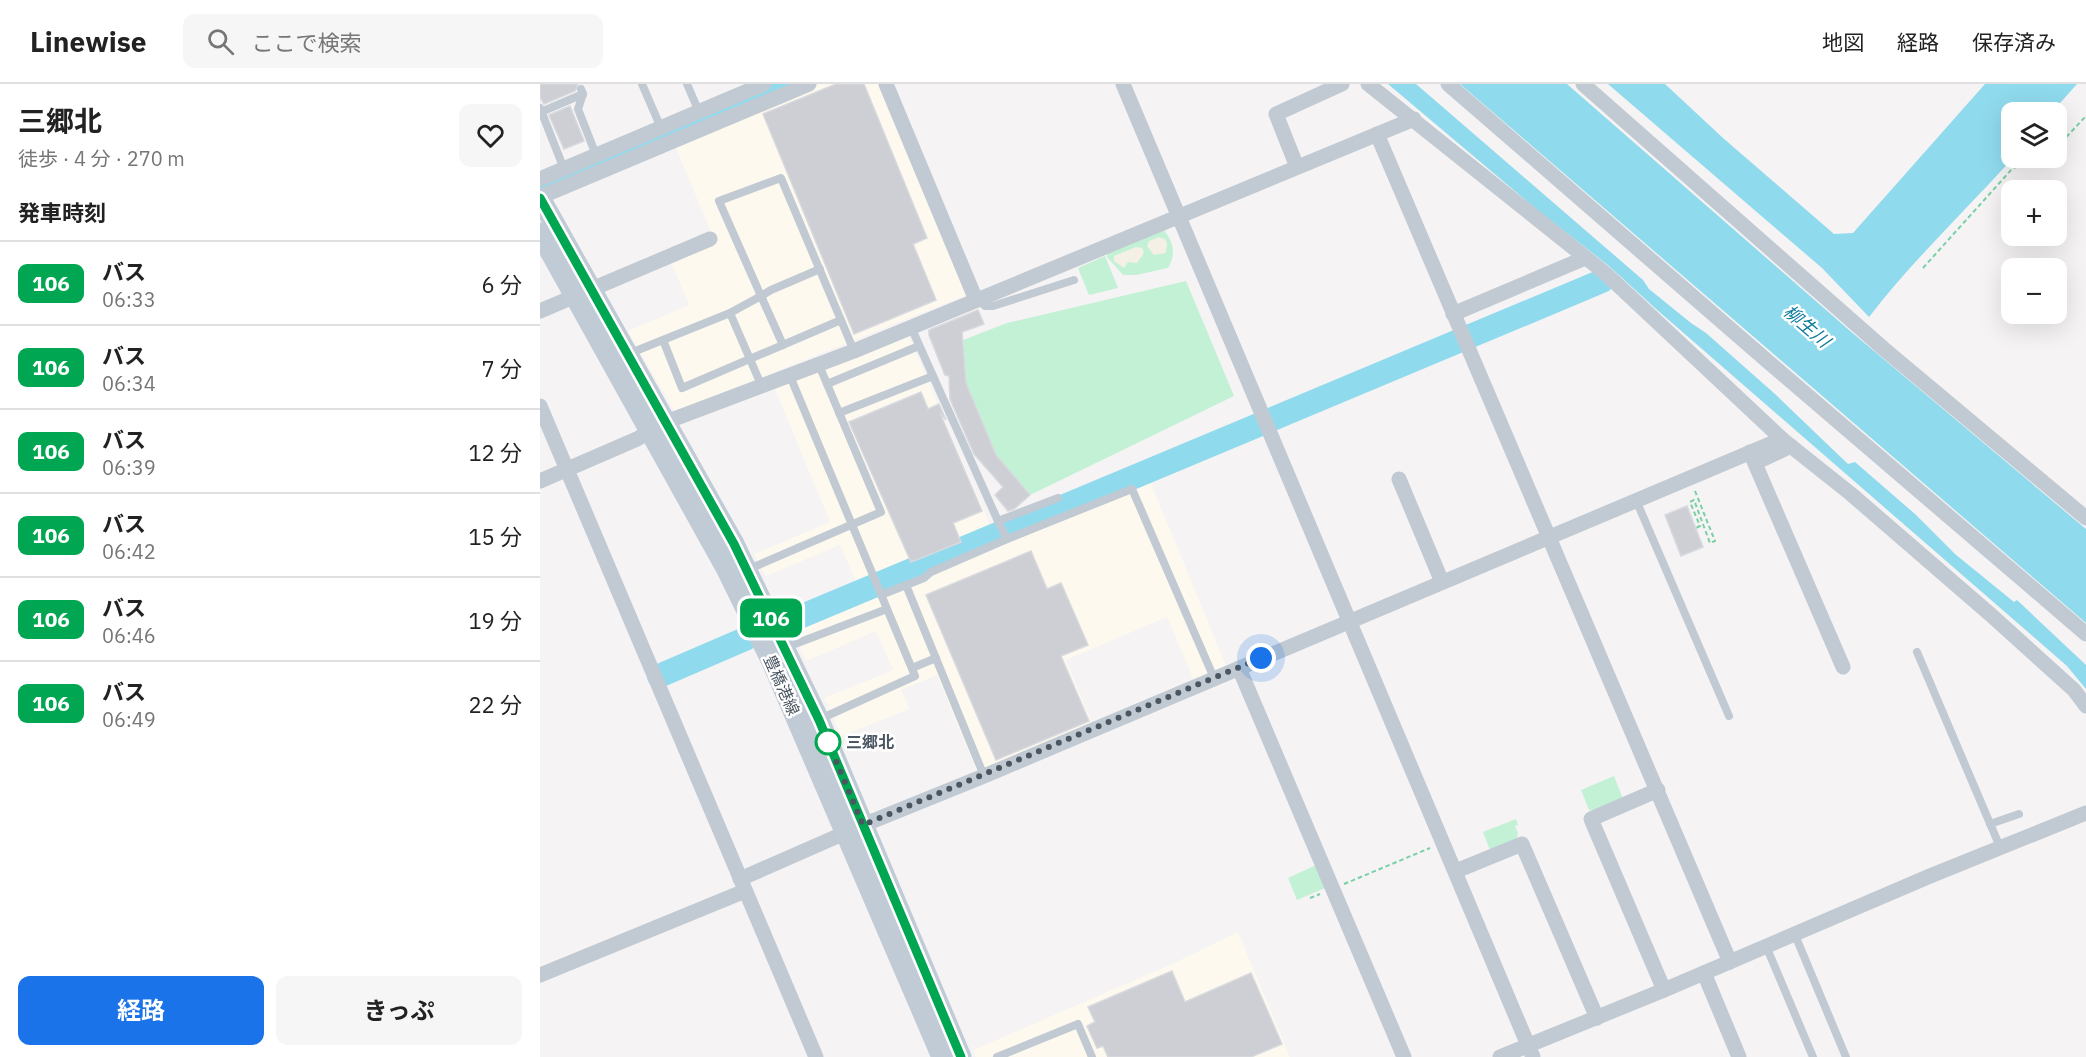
<!DOCTYPE html>
<html lang="ja">
<meta charset="utf-8">
<style>
body{margin:0;font-family:"IBM Plex Sans","Noto Sans JP",sans-serif;background:#f6f6f6;color:#222;height:100vh;display:flex;flex-direction:column;font-size:22px;white-space:nowrap}
*{box-sizing:border-box;margin:0}
p{font-size:20px;color:#767676}
.icon{flex:none;width:33px;height:33px;fill:none;stroke:currentColor;stroke-width:2;stroke-linecap:round;stroke-linejoin:round}
.map{position:relative;flex:1;overflow:hidden}
.drawer{display:flex;flex-direction:column;background:#fff;width:540px}
.drawer>*{flex:none}
.badge{padding:0 12px;border-radius:9px;font-size:21px;line-height:39px}
.tools{position:absolute;left:1461px;top:18px;display:grid;gap:12px}
.tools a{display:grid;place-items:center;width:66px;height:66px;border-radius:12px;background:#fff;box-shadow:0 6px 24px #0002;font-size:30px}
.you{position:absolute;width:30px;height:30px;margin:-15px;border:4px solid #fff;border-radius:50%;background:#1a73e8;box-shadow:0 0 0 9px #1a73e833}
.map>.badge{position:absolute;translate:-50% -50%;box-shadow:0 0 0 3px #fff}
h2{padding:0 18px;font-size:22px;line-height:54px}
.round{display:grid;place-items:center;flex:none;width:63px;height:63px;border-radius:12px;background:#f6f6f6}
.headline{display:flex;align-items:center;justify-content:space-between;height:102px;padding:0 18px}
h1{font-size:28px;font-weight:700;line-height:45px}
.primary-button{display:flex;gap:12px;margin-top:auto;padding:12px 18px}
.primary-button a{flex:1;height:69px;border-radius:12px;background:#1a73e8;color:#fff;font-size:24px;font-weight:700;line-height:69px;text-align:center}
.primary-button a+a{background:#f6f6f6;color:#222}
ul{padding:0;list-style:none}
li{display:flex;align-items:center;gap:18px;height:84px;padding:0 18px;border-top:2px solid #e0e0e0}
li div{flex:1}
li b{display:block;font-size:22px}
li em{font-style:normal}
li .badge{min-width:66px;font-weight:700;text-align:center}
header{display:flex;align-items:center;gap:36px;box-sizing:border-box;height:84px;padding:0 30px;background:#fff;border-bottom:2px solid #e0e0e0}
header strong{font-size:28px}
nav{display:flex;gap:33px;margin-inline-start:auto;font-size:21px}
.search{width:420px;height:54px;background:#f6f6f6;display:flex;align-items:center;gap:15px;box-sizing:border-box;padding:0 21px;border-radius:12px;color:#767676;font-size:22px}
main{display:flex;flex:1;min-height:0}
.map>svg:first-child{display:block}
</style>
<header>
<strong>Linewise</strong>
<div class="search"><svg class="icon" aria-label="search" viewBox="0 0 24 24"><circle cx="10" cy="10" r="6"/><path d="M15 15l6 6"/></svg>ここで検索</div>
<nav><a>地図</a><a>経路</a><a>保存済み</a></nav>
</header>
<main>
<section class="drawer">
<div class="headline"><div><h1>三郷北</h1><p>徒歩 · 4 分 · 270 m</p></div><a class="round"><svg class="icon" aria-label="heart" viewBox="0 0 24 24"><path d="M12 20l-8-8c-3-5 5-10 8-4 3-6 11-1 8 4z"/></svg></a></div>
<h2>発車時刻</h2>
<ul>
<li><span class="badge" style="background:#00a651;color:#fff">106</span><div><b>バス</b><p>06:33</p></div><em>6 分</em></li>
<li><span class="badge" style="background:#00a651;color:#fff">106</span><div><b>バス</b><p>06:34</p></div><em>7 分</em></li>
<li><span class="badge" style="background:#00a651;color:#fff">106</span><div><b>バス</b><p>06:39</p></div><em>12 分</em></li>
<li><span class="badge" style="background:#00a651;color:#fff">106</span><div><b>バス</b><p>06:42</p></div><em>15 分</em></li>
<li><span class="badge" style="background:#00a651;color:#fff">106</span><div><b>バス</b><p>06:46</p></div><em>19 分</em></li>
<li><span class="badge" style="background:#00a651;color:#fff">106</span><div><b>バス</b><p>06:49</p></div><em>22 分</em></li>
</ul>
<div class="primary-button"><a>経路</a><a>きっぷ</a></div>
</section>
<div class="map">
<svg width="1546" height="973" viewBox="0 0 1546 973">
<rect width="100%" height="100%" fill="#f5f3f3"/>
<g fill="#fdf9ef">
<path d="M279 0H343L429 210 135 328 88 247 149 221 130 176 175 157 134 60Z"/>
<path d="M363 251 369 253 453 448 342 493 345 503 608 392 687 584 654 597 627 533 526 576 553 642 437 688 397 591 361 606 370 625 301 652 284 614 353 586 336 547 266 577 250 542 330 508 327 501 319 505 300 461 226 492 214 470 290 438 235 305Z"/>
<path d="M698 848 750 973H436L433 966 632 880Z"/>
</g>
<g fill="#c3f1d5">
<path d="M622 144C633 157 637 168 628 184L596 191H583L567 173V169Z"/>
<path d="M565 172 578 204 549 211 538 184Z"/>
<path d="M646 197 694 312 490 411 456 371 426 299 423 256 467 239Z"/>
<path d="M1074 692 1083 715 1054 727 1049 726 1041 706Z"/>
<path d="M976 735 978 741 975 742 978 749 976 756 950 766 943 748Z"/>
<path d="M776 781 785 804 757 816 748 794Z"/>
</g>
<g fill="#f5f0e5">
<path d="M619 153 625 155 627 159 626 169 614 171 607 162 609 157Z"/>
<path d="M596 163 602 164 604 169 597 179 588 178 584 184 574 177V172Z"/>
</g>
<g fill="#90daee">
<path d="M848 0H876L1103 196 1109 205 1151 239 1166 249 1235 310 1308 380 1315 378 1375 430 1415 470 1474 518 1477 516 1546 581V605L1527 582 1116 225 1069 182 996 125Z"/>
<path d="M920 0H1027L1309 246 1546 445V539Z"/>
<path d="M1068 0H1125L1183 54 1294 150 1313 149 1445 0H1537L1512 28H1472L1473 74C1425 127 1373 176 1329 233L1282 184Z"/>
</g>
<g fill="none" stroke-linecap="round" stroke-linejoin="round">
<g stroke="#90daee" stroke-width="24">
<path d="M0 103 244 0"/>
<path d="M250 537 1062 197"/>
<path d="M119 592 205 555"/>
</g>
</g>
<g fill="#cdcfd5" stroke="#d7d9de" stroke-width="1.5">
<path d="M0 0H38L35 7 4 20 0 13Z"/>
<path d="M296 0H324L387 154 373 160 396 216 314 250 223 30Z"/>
<path d="M30 22 44 57 24 65 9 31Z"/>
<path d="M438 226 444 240 422 248 426 299 456 371 490 411 474 425 468 427 455 411 463 403 434 370 410 315 409 292 405 291 389 251V246Z"/>
<path d="M381 308 388 325 399 320 406 336 400 329 442 427 413 439 421 458 371 478 309 338Z"/>
<path d="M1147 422 1163 463 1141 472 1125 431Z"/>
<path d="M491 467 507 505 521 499 548 561 521 572 549 637 456 676 386 511Z"/>
<path d="M632 887 645 918 711 889 742 960 711 973H568L563 962 557 964 547 942 555 938 548 923Z"/>
</g>
<g fill="none" stroke-linecap="round" stroke-linejoin="round">
<g stroke="#7ad0a6" stroke-width="2" stroke-dasharray="4.5 3" stroke-linecap="butt">
<path d="M1516 64 1546 32"/>
<path d="M1383 184 1472 85 1495 74"/>
<path d="M1155 407 1175 457 1170 459 1154 416 1150 418 1160 442 1156 444"/>
<path d="M804 800 890 764"/>
<path d="M770 814 780 810"/>
</g>
<g stroke="#c1cad2" stroke-width="8">
<path d="M102 0 121 44"/>
<path d="M147 0 159 28"/>
<path d="M41 5 43 10 38 25 56 71"/>
<path d="M0 24 24 85"/>
<path d="M1 28 43 10"/>
<path d="M438 215 445 222H453L534 196"/>
<path d="M190 229 222 303"/>
<path d="M371 243 458 437 518 414"/>
<path d="M123 256 142 304 301 236"/>
<path d="M243 261 221 212 231 206 280 185"/>
<path d="M88 270 190 229 221 212 179 117 241 94 314 267"/>
<path d="M250 292 375 592 280 635"/>
<path d="M287 300 379 262"/>
<path d="M299 329 393 292"/>
<path d="M1096 416 1189 632"/>
<path d="M458 437 467 455"/>
<path d="M209 485 341 428 279 281"/>
<path d="M366 501 444 692"/>
<path d="M341 511 384 494 391 488 467 455 592 405 674 594"/>
<path d="M247 563 347 525"/>
<path d="M1377 568 1460 763"/>
<path d="M372 584 396 574"/>
<path d="M1450 740 1479 730"/>
<path d="M1255 851 1306 973"/>
<path d="M1226 862 1273 973"/>
<path d="M457 973 538 940 552 973"/>
</g>
<g stroke="#c1cad2" stroke-width="15">
<path d="M346 0 436 216"/>
<path d="M583 0 993 973"/>
<path d="M828 0 1065 189 1242 355 1311 410 1451 531 1534 606 1546 622"/>
<path d="M908 0 1225 275 1546 550"/>
<path d="M1043 0 1344 265 1546 434"/>
<path d="M837 50 1190 878"/>
<path d="M757 83 736 30 802 0"/>
<path d="M0 95 224 0"/>
<path d="M0 113 269 0"/>
<path d="M0 227 170 155"/>
<path d="M913 230 1045 174"/>
<path d="M0 322 276 973"/>
<path d="M1210 368 1303 583"/>
<path d="M1215 379 1251 362"/>
<path d="M859 395 902 498"/>
<path d="M0 397 97 355 126 338 314 267 874 35"/>
<path d="M699 584 864 973"/>
<path d="M1118 706 1051 735 1124 906"/>
<path d="M916 787 982 760 1057 934"/>
<path d="M200 795 323 741 444 692 1242 355"/>
<path d="M1164 889 1199 973"/>
<path d="M0 891 205 807"/>
<path d="M960 973 1124 906 1390 792 1546 729"/>
</g>
<g stroke="#c1cbd6" stroke-width="21">
<path d="M0 114 194 460 279 636 421 973"/>
<path d="M0 149 186 484 233 580 402 973"/>
</g>
</g>
<g fill="none" stroke-linecap="round" stroke-linejoin="round">
<g stroke="#fff" stroke-width="14">
<path id="line" d="M0 114 194 460 279 636 421 973"/>
</g>
<use href="#line" stroke="#00a651" stroke-width="9"/>
<path stroke="#4a5661" stroke-width="6" stroke-dasharray="0 10.8" d="M288 658 323 741 721 574"/>
</g>
<circle fill="#fff" stroke="#00a651" stroke-width="3" cx="288" cy="658" r="12"/>
<g text-anchor="middle" dominant-baseline="central" stroke-width="5" stroke-linejoin="round" paint-order="stroke">
<g font-size="16" fill="#4a5661" stroke="#fff">
<text transform="translate(242 601) rotate(66)">豊橋港線</text>
</g>
<g font-size="16" font-weight="bold" fill="#4a5661" stroke="#fff" text-anchor="start">
<text x="306" y="658">三郷北</text>
</g>
<g font-size="18" font-style="italic" fill="#0c7c9b" stroke="#fff">
<text transform="translate(1267 242) rotate(41)">柳生川</text>
</g>
</g>
</svg>
<div class="tools">
<a><svg class="icon" aria-label="layers" viewBox="0 0 24 24"><path d="M12 4l9 5-9 5-9-5zM3 14l9 5 9-5"/></svg></a>
<a>+</a>
<a>−</a>
</div>
<div class="you" style="left:721px;top:574px"></div>
<b class="badge" style="left:231px;top:534px;background:#00a651;color:#fff">106</b>
</div>
</main>
